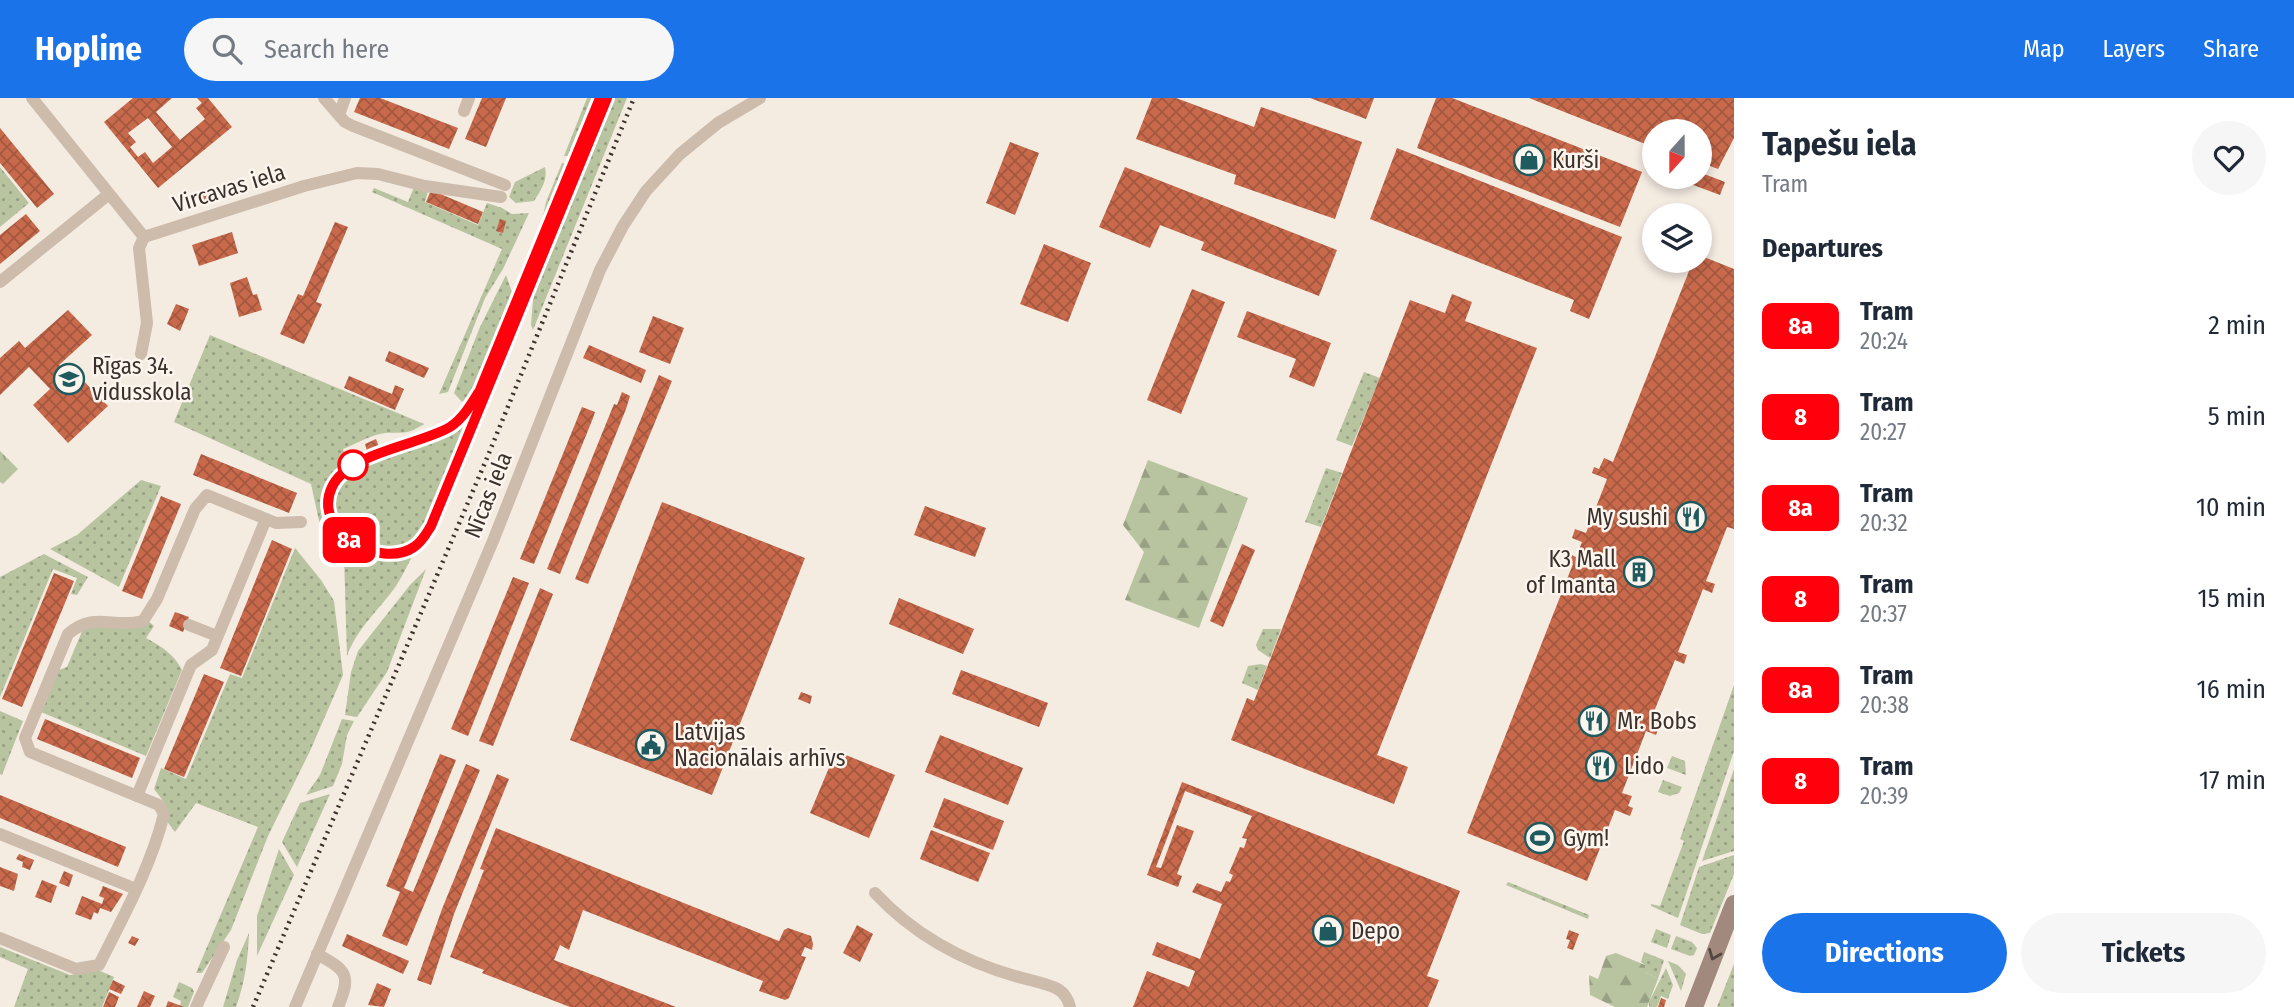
<!DOCTYPE html>
<meta charset="utf-8">
<style>
body{margin:0;font-family:"Fira Sans Condensed",sans-serif;background:#f6f6f7;color:#1f2937;height:100vh;display:flex;flex-direction:column;font-size:26px;white-space:nowrap}
*{box-sizing:border-box;margin:0}
p{font-size:23px;color:#747a83}
.icon{flex:none;width:38px;height:38px;fill:none;stroke:currentColor;stroke-width:2;stroke-linecap:round;stroke-linejoin:round}
.map{position:relative;flex:1;overflow:hidden}
.drawer{display:flex;flex-direction:column;background:#fff;width:560px}
.drawer>*{flex:none}
.badge{padding:0 14px;border-radius:10px;font-size:24px;line-height:46px}
.needle{width:46px;rotate:201deg}
.buttons{position:absolute;left:1642px;top:21px;display:grid;gap:14px}
.buttons a{display:grid;place-items:center;width:70px;height:70px;border-radius:50%;background:#fff;box-shadow:0 4px 10px #0003;font-size:35px}
.map>.badge{position:absolute;translate:-50% -50%;box-shadow:0 0 0 4px #fff}
h2{padding:0 28px;font-size:26px;line-height:63px}
.round{display:grid;place-items:center;flex:none;width:74px;height:74px;border-radius:37px;background:#f6f6f7}
.overview{display:flex;align-items:center;justify-content:space-between;height:119px;padding:0 28px}
h1{font-size:33px;font-weight:700;line-height:52px}
.primary-button{display:flex;gap:14px;margin-top:auto;padding:14px 28px}
.primary-button a{flex:1;height:80px;border-radius:42px;background:#1a73e8;color:#fff;font-size:28px;font-weight:700;line-height:80px;text-align:center}
.primary-button a+a{background:#f6f6f7;color:#1f2937}
ul{padding:0;list-style:none}
li{display:flex;align-items:center;gap:21px;height:91px;padding:0 28px}
li div{flex:1}
li b{display:block;font-size:26px}
li em{font-style:normal}
li .badge{min-width:77px;font-weight:700;text-align:center}
header{display:flex;align-items:center;gap:42px;box-sizing:border-box;height:98px;padding:0 35px;background:#1a73e8;color:#fff}
header strong{font-size:33px}
nav{display:flex;gap:38px;margin-inline-start:auto;font-size:24px}
.search{width:490px;height:63px;background:#f6f6f7;display:flex;align-items:center;gap:18px;box-sizing:border-box;padding:0 24px;border-radius:38px;color:#747a83;font-size:26px}
main{display:flex;flex:1;min-height:0}
.map>svg:first-child{display:block}
</style>
<header>
<strong>Hopline</strong>
<div class="search"><svg class="icon" aria-label="search" viewBox="0 0 24 24"><circle cx="10" cy="10" r="6"/><path d="M15 15l6 6"/></svg>Search here</div>
<nav><a>Map</a><a>Layers</a><a>Share</a></nav>
</header>
<main>
<div class="map">
<svg width="1734" height="909" viewBox="0 0 1734 909">
<defs>
<pattern id="grass-dots" width="8" height="8" patternUnits="userSpaceOnUse" patternTransform="scale(1.75)"><rect width="8" height="8" fill="#b8c4a0"/><path d="M2 2h.1M6 6h.1" fill="none" stroke="#97a083" stroke-width="1.8" stroke-linecap="round"/></pattern>
<pattern id="forest-firs" width="22" height="20" patternUnits="userSpaceOnUse" patternTransform="scale(1.75)"><rect width="22" height="20" fill="#b8c4a0"/><path d="M5 1l3.5 6h-7zM16 11l3.5 6h-7z" fill="#97a083"/></pattern>
<pattern id="park-tufts" width="24" height="20" patternUnits="userSpaceOnUse" patternTransform="scale(1.75)"><rect width="24" height="20" fill="#b8c4a0"/><path d="M3 7l-1-3M5 7V3M7 7l1-3M15 17l-1-3M17 17v-4M19 17l1-3" fill="none" stroke="#97a083"/></pattern>
<pattern id="building-cross-hatch" width="8" height="8" patternUnits="userSpaceOnUse" patternTransform="scale(1.75)"><rect width="8" height="8" fill="#c8694b"/><path d="M0 0l8 8M0 8l8-8" fill="none" stroke="#a4573f"/></pattern>
</defs>
<rect width="100%" height="100%" fill="#f4ebe1"/>
<g fill="url(#grass-dots)">
<path d="M587 0H595L574 58H564Z"/>
<path d="M611 0H627L533 232 531 227 534 190Z"/>
<path d="M562 65 570 66 536 152 546 104Z"/>
<path d="M0 69 29 105 0 129Z"/>
<path d="M545 69C548 82 541 92 534 103L516 105 509 99 515 84Z"/>
<path d="M414 89 428 93 425 104 478 127 487 105 502 110 512 116 529 115 503 171 485 200 448 294 439 296 502 151 372 94 374 90 408 104Z"/>
<path d="M506 177 513 197 480 284 475 293 462 304 454 295 480 229Z"/>
<path d="M210 237 424 326C407 337 404 334 386 335 372 336 356 346 343 351L347 365C297 404 341 463 394 459 401 459 408 455 415 453 409 464 403 477 396 488 380 511 357 530 347 558L344 457 336 452 327 459 311 386 174 324Z"/>
<path d="M1364 274 1380 280 1352 348 1336 342Z"/>
<path d="M468 317 472 319 429 425C422 436 415 446 402 450 383 456 349 441 340 425 316 385 359 370 387 359 407 351 428 343 448 334 456 331 462 324 468 317Z"/>
<path d="M1326 370 1342 375 1321 429 1305 424Z"/>
<path d="M141 382 161 388 119 489 50 451 77 437Z"/>
<path d="M295 450 321 482 334 503 343 577 310 653 268 738 231 832 202 875H196L258 729 196 705 175 734 166 722 164 704 154 691 161 670 186 681 230 576 242 580Z"/>
<path d="M44 456 88 479 77 497 71 496 77 480 53 471 0 599V479Z"/>
<path d="M426 471 387 574 357 619 345 617 351 574 358 553 410 487Z"/>
<path d="M147 522 154 528 146 540C162 549 174 556 182 572L146 658 41 614 56 573 67 569 83 531Z"/>
<path d="M1263 531H1281L1270 560 1258 552 1256 547Z"/>
<path d="M1261 566 1267 568 1258 592 1242 585 1248 568Z"/>
<path d="M1734 587V653L1678 820 1651 808V806L1660 808 1684 743 1680 741Z"/>
<path d="M0 613 23 623 2 677 0 676Z"/>
<path d="M342 621 354 623 347 637 342 666 333 688 306 697 320 677Z"/>
<path d="M1672 658 1685 663 1686 677 1667 670Z"/>
<path d="M1734 671V753L1702 763Z"/>
<path d="M1663 682 1682 689 1679 695 1670 698 1658 694Z"/>
<path d="M330 696 297 769 282 744 300 705Z"/>
<path d="M279 751 294 777 257 858V818Z"/>
<path d="M1734 757V776L1710 835 1702 836 1680 827 1699 769Z"/>
<path d="M1508 784 1589 817 1588 821 1506 787Z"/>
<path d="M1656 831 1671 837 1667 850 1651 844Z"/>
<path d="M249 835C248 861 245 884 236 909H223L237 862Z"/>
<path d="M1676 838 1692 844 1697 850 1694 857 1690 858 1671 851Z"/>
<path d="M0 849 70 877 98 872 114 879 102 909H14L28 871 0 859Z"/>
<path d="M1644 854 1664 862 1658 881 1645 874V867L1641 864Z"/>
<path d="M1668 863 1678 867 1686 876 1681 893Z"/>
<path d="M1734 866V909H1717Z"/>
<path d="M1666 870 1673 887 1668 901 1661 898 1657 909H1649V904Z"/>
<path d="M179 884 192 890 194 894 188 909H180L181 903 173 899Z"/>
</g>
<g fill="url(#forest-firs)">
<path d="M1148 362 1248 400 1199 530 1125 502 1144 454 1123 427Z"/>
<path d="M1616 855 1645 867V874L1658 881 1647 909H1615L1590 897 1589 877 1598 881 1606 858Z"/>
</g>
<path fill="url(#park-tufts)" d="M0 353 18 371 3 386 0 384Z"/>
<g fill="url(#building-cross-hatch)" fill-rule="evenodd">
<path d="M133 0H172L156 14 180 42 205 21 196 10 202 5 197 0H208L232 29 158 90 104 24ZM148 20 172 49 153 65 145 54 138 59 130 49 136 44 128 35Z"/>
<path d="M360 0H380L458 30 449 51 354 14Z"/>
<path d="M482 0H506L486 49 465 41Z"/>
<path d="M1152 0H1176L1254 29 1261 9 1362 44 1335 121 1234 86 1236 77 1136 41Z"/>
<path d="M1310 0H1374L1366 21Z"/>
<path d="M1436 0H1452L1642 74 1620 129 1417 50Z"/>
<path d="M1529 0H1734V40L1718 71 1699 64V33H1654V46L1649 44 1648 47Z"/>
<path d="M0 30 54 96 37 110 0 65Z"/>
<path d="M1010 44 1039 55 1015 117 986 105Z"/>
<path d="M1397 50 1622 139 1589 221 1570 213 1574 202 1370 121Z"/>
<path d="M1125 69 1337 152 1319 198 1201 152 1204 144 1160 127 1150 150 1099 129Z"/>
<path d="M1699 74 1725 84 1720 97 1680 82 1681 79H1699Z"/>
<path d="M431 92 483 114 478 126 426 104Z"/>
<path d="M213 93 215 99 199 104 197 97Z"/>
<path d="M26 116 40 133 0 166V137Z"/>
<path d="M500 121 506 123 503 135 496 133Z"/>
<path d="M335 124 348 129 316 204 322 206 304 246 280 236 298 196 303 198Z"/>
<path d="M232 134 238 155 199 168 192 147Z"/>
<path d="M1044 146 1091 165 1068 224 1020 206Z"/>
<path d="M1699 157 1734 171V431L1727 429 1706 483 1715 486 1712 495 1703 491 1678 554 1687 557 1684 566 1675 562 1653 616 1668 622 1666 629 1660 626 1656 637 1646 633 1622 695 1632 698 1628 708 1633 710 1630 718 1615 712 1587 783 1467 735 1573 466 1564 463 1567 455 1576 459 1582 444 1572 440 1575 431 1586 435 1607 381 1592 375 1594 369 1599 371 1604 360 1613 364 1693 163H1699Z"/>
<path d="M247 179 253 197 257 196 262 212 239 219 230 185Z"/>
<path d="M1192 191 1225 204 1181 316 1147 302Z"/>
<path d="M1452 196 1472 204 1465 223 1537 250 1377 657 1408 669 1394 706 1231 642 1247 600 1254 603 1410 202 1445 215Z"/>
<path d="M176 206 189 211 180 233 167 226Z"/>
<path d="M68 212 92 237 59 267 67 275 72 271 108 308 68 345 33 307 50 291 29 269 0 297V260L19 243 25 250Z"/>
<path d="M1247 213 1331 245 1314 289 1289 279 1296 261 1237 239Z"/>
<path d="M653 218 684 230 670 266 639 254Z"/>
<path d="M589 247 646 272 641 285 583 260Z"/>
<path d="M389 253 429 270 424 280 385 263Z"/>
<path d="M659 277 672 283 588 486 575 481Z"/>
<path d="M349 278 392 296 395 287 404 291 395 312 344 290Z"/>
<path d="M622 294 630 298 626 311 560 476 547 471 614 306 617 307Z"/>
<path d="M582 309 595 314 593 320 534 466 520 461Z"/>
<path d="M376 341 379 349 367 353 365 346Z"/>
<path d="M201 356 297 395 289 415 193 377Z"/>
<path d="M161 398 181 406 142 501 122 493Z"/>
<path d="M662 404 805 460 712 697 570 642Z"/>
<path d="M925 408 986 430 975 459 914 437Z"/>
<path d="M272 442 292 451 241 578 220 570Z"/>
<path d="M1242 446 1255 452 1223 529 1210 523Z"/>
<path d="M54 475 74 483 22 609 2 601Z"/>
<path d="M513 479 529 485 468 638 451 631Z"/>
<path d="M540 490 553 496 493 648 479 643Z"/>
<path d="M899 500 974 531 963 556 889 526Z"/>
<path d="M175 514 189 519 183 534 169 528Z"/>
<path d="M961 572 1048 605 1039 629 952 596Z"/>
<path d="M204 576 224 584 184 679 164 671Z"/>
<path d="M801 594 812 598 810 606 798 601Z"/>
<path d="M45 621 140 660 132 680 37 641Z"/>
<path d="M940 637 1023 670 1008 707 925 674Z"/>
<path d="M836 653 895 677 869 740 810 715Z"/>
<path d="M440 656 456 662 404 790 413 794 466 666 480 672 407 848 382 838 400 794 386 788Z"/>
<path d="M497 676 509 681 454 816 431 887 417 882 442 811Z"/>
<path d="M1182 684 1460 793 1427 878 1439 882 1428 909H1133L1147 873 1189 889 1195 873 1152 857 1157 844 1200 861 1222 806 1192 794 1197 785 1221 794 1226 783 1230 784 1233 777 1229 775 1240 749 1244 750 1247 741 1242 740 1252 718 1185 693 1156 769 1161 770 1177 727 1194 733 1177 776 1182 778 1178 789 1147 777Z"/>
<path d="M0 697 126 749 118 769 0 720Z"/>
<path d="M944 700 1004 723 993 752 933 729Z"/>
<path d="M496 730 779 843 784 832 788 830 811 838 813 846 812 852 805 849 801 858 806 859 789 900 785 902 759 893 763 883 583 812 569 852 560 847 554 862 676 909H570L482 875 484 872 450 859 484 772 480 771Z"/>
<path d="M931 732 990 755 978 784 920 761Z"/>
<path d="M19 756 34 762 30 772 22 769 23 764 16 761Z"/>
<path d="M0 769 18 776 14 793 0 788Z"/>
<path d="M64 773 73 777 69 789 59 785Z"/>
<path d="M42 782 57 788 51 805 35 799Z"/>
<path d="M103 788 123 796 111 814 100 810 98 816 94 814 91 822 75 816 82 798 102 806 104 800 99 798Z"/>
<path d="M857 827 873 836 860 864 843 855Z"/>
<path d="M1569 832 1579 836 1573 852 1567 850 1570 842 1566 841Z"/>
<path d="M347 836 409 863 403 876 342 848Z"/>
<path d="M132 838 139 841 135 848 128 845Z"/>
<path d="M113 882 125 888 121 896 109 891Z"/>
<path d="M377 885 391 891 384 909 368 907Z"/>
<path d="M144 893 155 898 150 909H137Z"/>
<path d="M109 894 119 899 115 909H103Z"/>
<path d="M1661 900 1666 902 1664 909H1658Z"/>
<path d="M168 903 184 909H166Z"/>
</g>
<g fill="none" stroke-linecap="round" stroke-linejoin="round">
<g stroke="#cdbbac" stroke-width="12">
<path d="M32 0 144 139"/>
<path d="M324 0 345 24 353 28 505 87"/>
<path d="M464 13 469 0"/>
<path d="M339 17 345 0"/>
<path d="M144 139 304 88 357 75 378 76 425 88 501 99"/>
<path d="M0 184 109 96"/>
<path d="M141 256 147 225 139 150 144 139"/>
<path d="M189 527 217 538"/>
<path d="M137 698 191 567 212 552 266 421"/>
<path d="M0 736 136 791"/>
<path d="M875 795C918 841 974 869 1034 883 1051 888 1065 889 1070 909"/>
<path d="M0 840 76 871 99 867C123 819 151 769 164 716L159 707 30 654 25 640 68 536C95 513 112 531 143 523L157 501 195 411 207 397 276 425 301 424"/>
<path d="M317 856C346 872 352 876 338 909"/>
<path d="M196 909 224 849"/>
<path d="M295 909 493 443 600 172 623 128 646 93 680 56 718 25 760 0"/>
</g>
<path stroke="#a18a7d" stroke-width="18" d="M1694 909 1734 806"/>
<path stroke="#3b302b" stroke-width="2" d="M600 0 480 292C472 305 463 321 449 329 417 347 349 354 332 389 311 433 380 472 414 449 422 444 426 436 431 428L607 0"/>
<path stroke="#3b302b" stroke-width="4.5" stroke-dasharray="2 5" stroke-linecap="butt" d="M253 909 487 360 634 0"/>
</g>
<defs><path id="oneway-chevron" d="M-2-3.5L2.5 0L-2 3.5" fill="none" stroke-width="1.6" stroke-linecap="round" stroke-linejoin="round" transform="scale(1.75)"/></defs>
<use stroke="#544640" href="#oneway-chevron" transform="translate(1714 857) rotate(112)"/>
<g fill="none" stroke-linecap="round" stroke-linejoin="round">
<g stroke="#fff" stroke-width="16">
<path id="line" d="M600 0 480 292C472 305 463 321 450 329 417 348 349 354 332 389 311 433 380 472 414 449 422 444 426 436 431 428L607 0"/>
</g>
<use href="#line" stroke="#ff000c" stroke-width="10"/>
</g>
<defs>
<g id="shop-ring" transform="scale(1.575)"><circle r="9.5" fill="#fbf5ee" stroke="#1f5a5e" stroke-width="1.5"/><path d="M-5-2.5h2.3a2.7 3.5 0 0 1 5.4 0H5L5.5 6h-11ZM-1.5-2.5h3a1.5 2.3 0 0 0-3 0Z" fill="#1f5a5e"/></g>
<g id="school-ring" transform="scale(1.575)"><circle r="9.5" fill="#fbf5ee" stroke="#1f5a5e" stroke-width="1.5"/><path d="M0-5L7-2L0 1L-7-2ZM-4 1L0 2.5L4 1V4Q0 6-4 4Z" fill="#1f5a5e"/></g>
<g id="restaurant-ring" transform="scale(1.575)"><circle r="9.5" fill="#fbf5ee" stroke="#1f5a5e" stroke-width="1.5"/><path d="M-5-6h1v4h1v-4h1v4h1v-4h1v5L-1.5 .5V6h-2V.5L-5-1ZM5-6V6H3V1.5H1.5Q1.5-4 5-6Z" fill="#1f5a5e"/></g>
<g id="building-ring" transform="scale(1.575)"><circle r="9.5" fill="#fbf5ee" stroke="#1f5a5e" stroke-width="1.5"/><path d="M-4-6H4V6H1V3H-1V6H-4ZM-2.5-4.3h1.7v1.8h-1.7ZM.8-4.3h1.7v1.8H.8ZM-2.5-1h1.7V.8h-1.7ZM.8-1h1.7V.8H.8Z" fill="#1f5a5e"/></g>
<g id="civic-ring" transform="scale(1.575)"><circle r="9.5" fill="#fbf5ee" stroke="#1f5a5e" stroke-width="1.5"/><path d="M-.6-6.5H3V-4.5H.6V-3L4-1V1h2V6H-6V1h2V-1L-.6-3ZM-1.2 2.5V6h2.4V2.5Z" fill="#1f5a5e"/></g>
<g id="stadium-ring" transform="scale(1.575)"><circle r="9.5" fill="#fbf5ee" stroke="#1f5a5e" stroke-width="1.5"/><path d="M0-5a6.5 5 0 1 0 0 10a6.5 5 0 1 0 0-10ZM-3.5-1.8h7v3.6h-7Z" fill="#1f5a5e"/></g>
</defs>
<g fill-rule="evenodd">
<use href="#shop-ring" x="1529" y="62"/>
<use href="#school-ring" x="69" y="281"/>
<use href="#restaurant-ring" x="1691" y="419"/>
<use href="#building-ring" x="1639" y="474"/>
<use href="#restaurant-ring" x="1594" y="623"/>
<use href="#civic-ring" x="651" y="647"/>
<use href="#restaurant-ring" x="1601" y="668"/>
<use href="#stadium-ring" x="1540" y="740"/>
<use href="#shop-ring" x="1328" y="833"/>
</g>
<circle fill="#fff" stroke="#ff000c" stroke-width="3.5" cx="353" cy="367" r="14"/>
<g text-anchor="middle" dominant-baseline="central" stroke-width="5" stroke-linejoin="round" paint-order="stroke">
<g font-size="23" fill="#3b302b" stroke="#fbf5ee" text-anchor="start">
<text x="1552" y="62">Kurši</text>
<text x="92" y="268">Rīgas 34.<tspan x="92" dy="26">vidusskola</tspan></text>
<text x="1668" y="419" text-anchor="end">My sushi</text>
<text x="1616" y="461" text-anchor="end">K3 Mall<tspan x="1616" dy="26">of Imanta</tspan></text>
<text x="1617" y="623">Mr. Bobs</text>
<text x="674" y="634">Latvijas<tspan x="674" dy="26">Nacionālais arhīvs</tspan></text>
<text x="1624" y="668">Lido</text>
<text x="1563" y="740">Gym!</text>
<text x="1351" y="833">Depo</text>
</g>
<g font-size="23" fill="#3b302b" stroke="#fbf5ee">
<text transform="translate(229 90) rotate(-17)">Vircavas iela</text>
<text transform="translate(488 397) rotate(-68)">Nīcas iela</text>
</g>
</g>
</svg>
<div class="buttons">
<a><svg class="needle" viewBox="-14 -14 28 28"><path d="M0-13l5 13h-10z" fill="#e53935"/><path d="M0 13l5-13h-10z" fill="#747a83"/></svg></a>
<a><svg class="icon" aria-label="layers" viewBox="0 0 24 24"><path d="M12 4l9 5-9 5-9-5zM3 14l9 5 9-5"/></svg></a>
</div>
<b class="badge" style="left:349px;top:442px;background:#ff000c;color:#fff">8a</b>
</div>
<section class="drawer">
<div class="overview"><div><h1>Tapešu iela</h1><p>Tram</p></div><a class="round"><svg class="icon" aria-label="heart" viewBox="0 0 24 24"><path d="M12 20l-8-8c-3-5 5-10 8-4 3-6 11-1 8 4z"/></svg></a></div>
<h2>Departures</h2>
<ul>
<li><span class="badge" style="background:#ff000c;color:#fff">8a</span><div><b>Tram</b><p>20:24</p></div><em>2 min</em></li>
<li><span class="badge" style="background:#ff000c;color:#fff">8</span><div><b>Tram</b><p>20:27</p></div><em>5 min</em></li>
<li><span class="badge" style="background:#ff000c;color:#fff">8a</span><div><b>Tram</b><p>20:32</p></div><em>10 min</em></li>
<li><span class="badge" style="background:#ff000c;color:#fff">8</span><div><b>Tram</b><p>20:37</p></div><em>15 min</em></li>
<li><span class="badge" style="background:#ff000c;color:#fff">8a</span><div><b>Tram</b><p>20:38</p></div><em>16 min</em></li>
<li><span class="badge" style="background:#ff000c;color:#fff">8</span><div><b>Tram</b><p>20:39</p></div><em>17 min</em></li>
</ul>
<div class="primary-button"><a>Directions</a><a>Tickets</a></div>
</section>
</main>
